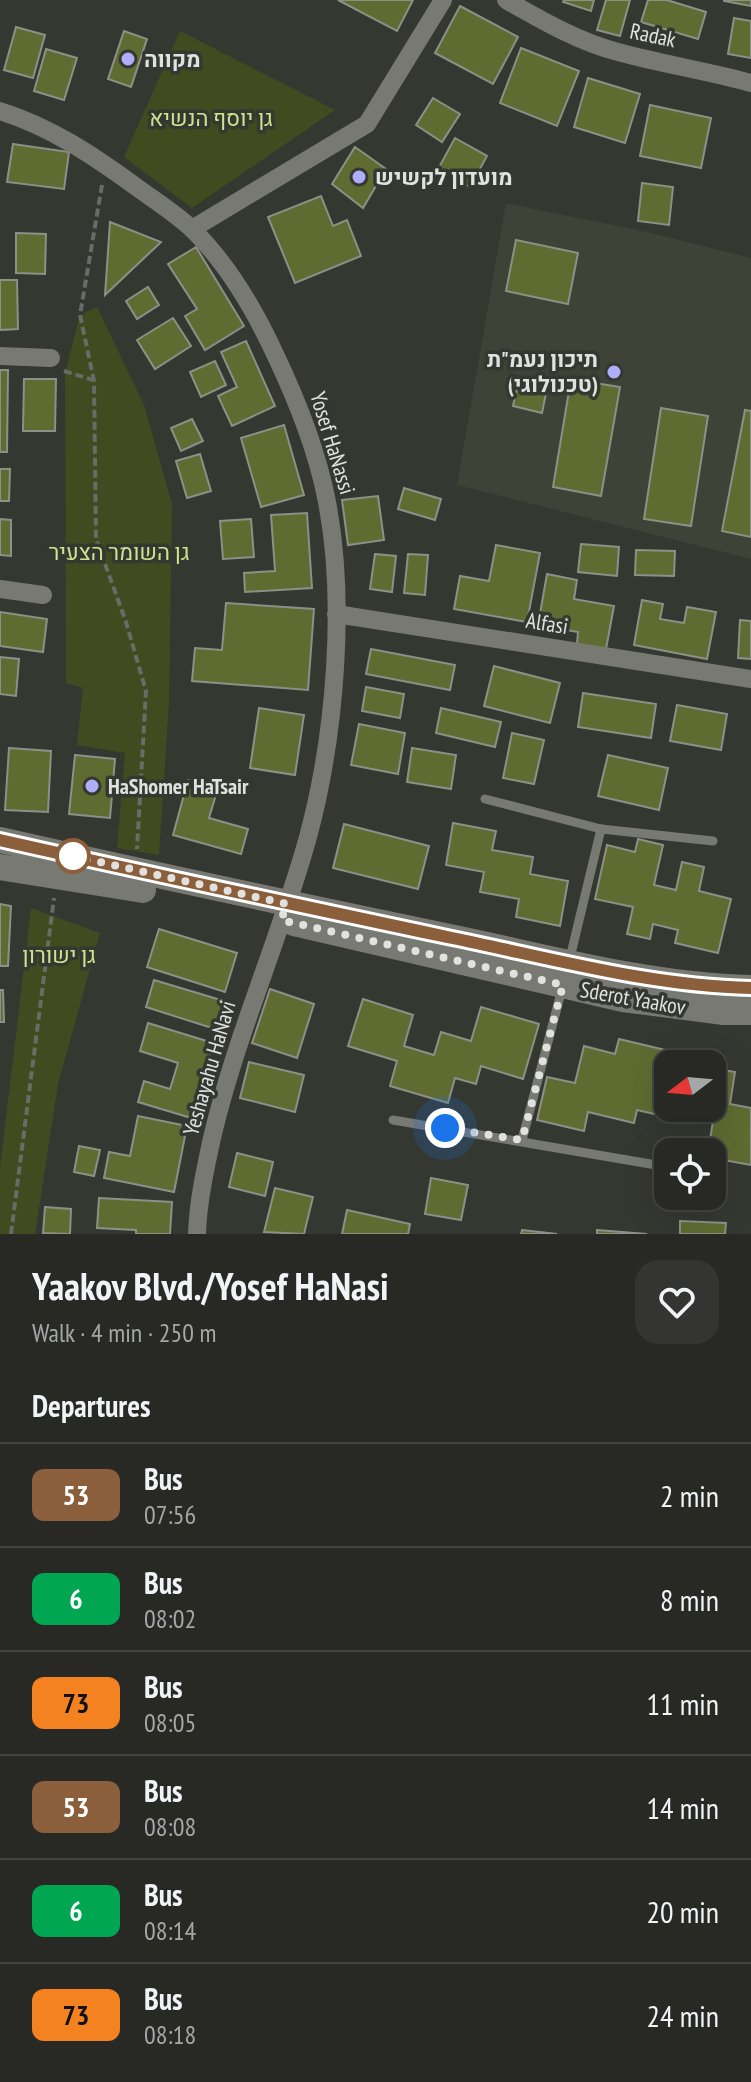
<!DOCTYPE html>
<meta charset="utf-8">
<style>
body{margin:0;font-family:"PT Sans Narrow",Heebo,sans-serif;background:#343532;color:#f1f3f6;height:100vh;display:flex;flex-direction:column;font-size:30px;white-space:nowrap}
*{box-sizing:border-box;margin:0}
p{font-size:26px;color:#a5a6a7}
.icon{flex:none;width:44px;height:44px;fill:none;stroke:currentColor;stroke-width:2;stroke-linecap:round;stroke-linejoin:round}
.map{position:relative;height:1234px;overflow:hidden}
.sheet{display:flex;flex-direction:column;background:#282925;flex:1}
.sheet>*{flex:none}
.badge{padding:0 16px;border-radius:12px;font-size:28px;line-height:52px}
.needle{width:52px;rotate:254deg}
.buttons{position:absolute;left:654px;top:1050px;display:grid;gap:16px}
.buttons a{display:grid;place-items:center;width:72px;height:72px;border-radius:16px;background:#282925;box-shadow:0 8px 32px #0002,0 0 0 2px #444542;font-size:40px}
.you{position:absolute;width:40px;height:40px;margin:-20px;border:6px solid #fff;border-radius:50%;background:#1a73e8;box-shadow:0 0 0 12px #1a73e833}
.map>.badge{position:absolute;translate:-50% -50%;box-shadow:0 0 0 4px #fff}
h2{padding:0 32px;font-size:30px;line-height:72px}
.round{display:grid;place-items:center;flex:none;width:84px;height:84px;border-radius:24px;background:#343532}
.headline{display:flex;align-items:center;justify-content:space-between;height:136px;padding:0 32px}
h1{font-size:38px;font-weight:700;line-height:60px}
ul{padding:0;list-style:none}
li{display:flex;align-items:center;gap:24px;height:104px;padding:0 32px;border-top:2px solid #444542}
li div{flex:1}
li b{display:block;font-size:30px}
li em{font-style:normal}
li .badge{min-width:88px;font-weight:700;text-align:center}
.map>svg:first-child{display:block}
</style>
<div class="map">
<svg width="751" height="1234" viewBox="0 0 751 1234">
<rect width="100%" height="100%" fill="#353731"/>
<path fill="#3f4236" d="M506 203 647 232 751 258V559L457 485Z"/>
<g fill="#424a20">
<path d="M180 31 335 110 192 208 124 157Z"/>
<path d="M97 307 144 405 172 504 169 702 159 855 117 848 125 753 77 745 83 688 66 683 65 373 80 315Z"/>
<path d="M31 908 100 933 58 1084 35 1234H0V1168Z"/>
</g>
<g fill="#606b31" stroke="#8d8f88" stroke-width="2">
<path d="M338 0H413L397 31Z"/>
<path d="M564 0H594L591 11 563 2Z"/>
<path d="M606 0H630L620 36 597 30Z"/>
<path d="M648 0H667L706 12 698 39 641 22Z"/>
<path d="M724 0H751V6L724 1Z"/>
<path d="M460 6 518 37 493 84 435 53Z"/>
<path d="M734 18 751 21V58L728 54Z"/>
<path d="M16 27 45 35 33 78 4 70Z"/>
<path d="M124 31 147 39 131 87 108 79Z"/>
<path d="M521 48 579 71 557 126 500 103Z"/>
<path d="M46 49 77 58 64 100 34 91Z"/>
<path d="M588 78 640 94 625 143 574 127Z"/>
<path d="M433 98 460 114 442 142 416 125Z"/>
<path d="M650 105 711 118 701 168 640 156Z"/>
<path d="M455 138 487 156 470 187 438 169Z"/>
<path d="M13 144 69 152 64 189 7 182Z"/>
<path d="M355 147 386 169 363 208 332 184Z"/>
<path d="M642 183 673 187 669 225 638 221Z"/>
<path d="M321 196 333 226 347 220 361 256 295 283 268 217Z"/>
<path d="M110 222 161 242 105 295Z"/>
<path d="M16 233 46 234 45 274 16 273Z"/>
<path d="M516 240 578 253 568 304 506 291Z"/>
<path d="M196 247 244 326 205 350 185 316 197 309 168 264Z"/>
<path d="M0 280H17L18 329 0 330Z"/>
<path d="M148 287 159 305 137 319 126 301Z"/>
<path d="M173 318 191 346 155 369 137 340Z"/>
<path d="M246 341 275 406 232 426 218 396 237 387 221 352Z"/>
<path d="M215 361 226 385 201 397 190 372Z"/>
<path d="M0 370H8L7 452H0Z"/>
<path d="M519 377 548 383 542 413 513 406Z"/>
<path d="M24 379H56L55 431H23Z"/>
<path d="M571 379 620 387 601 496 553 487Z"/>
<path d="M661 408 708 416 691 526 644 519Z"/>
<path d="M745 410 751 411V537L722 531Z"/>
<path d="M192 419 203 441 181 451 171 428Z"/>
<path d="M284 425 304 495 261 507 241 438Z"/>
<path d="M200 454 211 491 187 498 176 461Z"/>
<path d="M0 469H10L9 501H0Z"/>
<path d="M404 488 441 499 435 520 398 509Z"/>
<path d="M378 496 384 540 348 545 342 500Z"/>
<path d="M307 513 312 588 245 592 244 573 275 571 271 515Z"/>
<path d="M0 519 11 520V556L0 555Z"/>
<path d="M251 519 254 557 223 559 220 521Z"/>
<path d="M581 544 619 547 617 576 578 572Z"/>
<path d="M496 545 540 553 527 622 454 609 460 576 489 581Z"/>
<path d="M636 550 675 551 674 576 635 575Z"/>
<path d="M375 554 396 556 392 592 370 589Z"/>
<path d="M408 554 428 555 425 595 404 593Z"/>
<path d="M547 574 577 580 574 599 614 606 606 649 577 644 578 632 538 625Z"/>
<path d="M642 600 663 604 660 619 684 623 687 607 716 612 707 659 634 645Z"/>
<path d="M226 603 314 609 308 690 192 681 195 648 222 650Z"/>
<path d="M0 612 47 619 43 652 0 646Z"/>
<path d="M740 620 751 621V659L738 658Z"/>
<path d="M371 649 455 665 450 690 366 674Z"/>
<path d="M0 657 19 659 16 696 0 694Z"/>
<path d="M494 666 560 683 550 723 484 706Z"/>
<path d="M366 687 404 694 400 718 362 711Z"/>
<path d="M583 693 656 704 651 738 578 727Z"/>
<path d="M677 705 727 714 721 750 670 741Z"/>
<path d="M259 708 304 715 295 775 250 768Z"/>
<path d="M441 708 501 722 495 747 436 733Z"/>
<path d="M359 724 405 733 398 774 351 765Z"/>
<path d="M512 733 544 740 534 784 503 778Z"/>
<path d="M9 748 51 751 48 812 5 810Z"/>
<path d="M412 748 456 755 451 789 407 782Z"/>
<path d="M75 755 115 759 110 818 69 814Z"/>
<path d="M608 755 668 768 659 810 598 796Z"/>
<path d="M188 780 218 788 209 818 248 829 241 854 173 835Z"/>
<path d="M453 823 496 831 492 850 533 857 530 874 568 881 560 926 516 917 519 899 480 892 484 872 446 865Z"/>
<path d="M344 824 429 846 418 889 333 868Z"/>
<path d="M638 839 663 845 654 885 676 890 682 862 704 867 699 891 731 899 718 953 675 943 678 930 653 924 650 939 627 934 633 907 595 899 607 845 635 852Z"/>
<path d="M0 904 11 906 8 966H0Z"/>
<path d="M159 929 237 953 225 992 147 967Z"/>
<path d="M154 980 224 1001 215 1029 146 1007Z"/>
<path d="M270 989 314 1004 297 1058 252 1043Z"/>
<path d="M0 990H3L4 1022H0Z"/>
<path d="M363 999 413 1015 404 1046 434 1055 441 1032 471 1041 481 1007 539 1024 523 1079 481 1066 476 1084 455 1078 448 1103 390 1086 397 1061 348 1046Z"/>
<path d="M148 1023 213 1043 191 1118 138 1102 144 1081 170 1089 178 1063 140 1051Z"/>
<path d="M619 1039 678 1053 675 1064H668V1094L663 1116 637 1110 634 1123 588 1112 584 1131 537 1120 547 1077 575 1083 584 1046 615 1054Z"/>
<path d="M249 1062 304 1075 295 1112 240 1098Z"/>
<path d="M712 1068 735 1072 730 1104 751 1108V1165L712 1158V1152H708L713 1121 679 1116 680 1108H712Z"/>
<path d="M138 1116 187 1126 174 1192 104 1178 109 1152 130 1156Z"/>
<path d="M79 1146 100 1150 94 1176 74 1172Z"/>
<path d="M237 1153 273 1162 265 1196 229 1187Z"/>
<path d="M431 1178 468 1185 461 1220 425 1214Z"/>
<path d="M275 1188 313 1197 304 1234 264 1232Z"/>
<path d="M99 1198 172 1202 170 1234H136V1230L97 1228Z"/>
<path d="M45 1207 71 1209 70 1234 43 1233Z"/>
<path d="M347 1210 410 1224 408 1234H342Z"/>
<path d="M680 1221 726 1223 725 1234H680Z"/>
<path d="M522 1230 557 1234H521Z"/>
<path d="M597 1230 647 1234H597Z"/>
</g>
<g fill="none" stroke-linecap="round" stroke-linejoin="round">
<g stroke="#696b66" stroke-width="4" stroke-dasharray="8 4" stroke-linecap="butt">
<path d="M102 185 80 315 94 381 96 539 126 622 146 691 137 849"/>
<path d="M64 371 93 380"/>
<path d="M11 1234 54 898"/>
</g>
<g stroke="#777972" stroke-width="9">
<path d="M485 799 601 829 713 841"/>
<path d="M569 962 601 829"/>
<path d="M393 1120 668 1167"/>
<path d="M522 1140 562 989"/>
</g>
<g stroke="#777972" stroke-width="18">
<path d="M506 0C541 20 579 42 618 52 662 64 707 71 751 83"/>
<path d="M0 111C49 126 94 156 135 186 154 200 175 213 192 229 228 264 253 307 274 352 296 398 316 447 326 497 347 600 335 737 308 837 280 939 236 1035 212 1138 205 1170 198 1202 197 1234"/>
<path d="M192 229 367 124 443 0"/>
<path d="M0 356 51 358"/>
<path d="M0 589 43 595"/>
<path d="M336 614 751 679"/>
</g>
<g stroke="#777972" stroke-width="26">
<path d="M0 840C154 875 309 908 464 940 558 960 654 986 751 988"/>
<path d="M0 867 143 890"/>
<path d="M294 923 623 999 724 1012H751"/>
</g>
</g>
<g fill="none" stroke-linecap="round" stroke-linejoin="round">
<g stroke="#fff" stroke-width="18">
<path id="line" d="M0 840C150 874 301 906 452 938 550 958 650 986 751 988"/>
</g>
<use href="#line" stroke="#8b5e3c" stroke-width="12"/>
<path stroke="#e1e2df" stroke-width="8" stroke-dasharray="0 14.4" d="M73 856 287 904 281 920 563 985 522 1140 445 1128"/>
</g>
<g fill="#aeaefb" stroke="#353731" stroke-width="3">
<circle cx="128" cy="59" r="8"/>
<circle cx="359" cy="177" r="8"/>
<circle cx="614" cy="372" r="8"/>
<circle cx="92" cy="786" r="8"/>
</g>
<circle fill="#fff" stroke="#8b5e3c" stroke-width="4" cx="73" cy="856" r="16"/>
<g text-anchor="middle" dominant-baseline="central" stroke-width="7" stroke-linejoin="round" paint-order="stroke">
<g font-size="22" fill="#e1e2df" stroke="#353731">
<text transform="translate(653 35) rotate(12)">Radak</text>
<text transform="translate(333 443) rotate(73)">Yosef HaNassi</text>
<text transform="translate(547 623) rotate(9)">Alfasi</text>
<text transform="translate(633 998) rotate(10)">Sderot Yaakov</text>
<text transform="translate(209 1068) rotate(-74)">Yeshayahu HaNavi</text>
</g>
<g font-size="22" font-weight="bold" fill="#e1e2df" stroke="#353731" text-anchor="start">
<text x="144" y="59">מקווה</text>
<text x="375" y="177">מועדון לקשיש</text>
<text x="598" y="359" text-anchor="end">תיכון נעמ"ת<tspan x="598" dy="25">(טכנולוגי)</tspan></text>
<text x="108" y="786">HaShomer HaTsair</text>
</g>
<g font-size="22" fill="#d1e28c" stroke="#353731">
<text x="211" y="118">גן יוסף הנשיא</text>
<text x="119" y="552">גן השומר הצעיר</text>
<text x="59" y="955">גן ישורון</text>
</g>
</g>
</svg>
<div class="buttons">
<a><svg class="needle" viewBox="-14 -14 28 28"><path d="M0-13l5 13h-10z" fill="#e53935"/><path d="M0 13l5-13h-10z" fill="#a5a6a7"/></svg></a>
<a><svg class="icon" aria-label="locate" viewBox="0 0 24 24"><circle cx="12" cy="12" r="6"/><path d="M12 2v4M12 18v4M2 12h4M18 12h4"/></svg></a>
</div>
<div class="you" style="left:445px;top:1128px"></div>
</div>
<section class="sheet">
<div class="headline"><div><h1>Yaakov Blvd./Yosef HaNasi</h1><p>Walk · 4 min · 250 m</p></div><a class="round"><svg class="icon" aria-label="heart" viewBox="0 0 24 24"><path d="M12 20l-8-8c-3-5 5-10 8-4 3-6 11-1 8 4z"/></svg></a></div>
<h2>Departures</h2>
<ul>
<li><span class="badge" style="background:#8b5e3c;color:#fff">53</span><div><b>Bus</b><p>07:56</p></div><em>2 min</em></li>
<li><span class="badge" style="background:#00a651;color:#fff">6</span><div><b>Bus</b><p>08:02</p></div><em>8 min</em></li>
<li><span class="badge" style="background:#f58220;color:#111">73</span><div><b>Bus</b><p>08:05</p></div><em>11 min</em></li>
<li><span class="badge" style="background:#8b5e3c;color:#fff">53</span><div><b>Bus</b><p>08:08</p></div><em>14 min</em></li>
<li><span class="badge" style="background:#00a651;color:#fff">6</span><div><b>Bus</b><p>08:14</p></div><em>20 min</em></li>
<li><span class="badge" style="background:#f58220;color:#111">73</span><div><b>Bus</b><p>08:18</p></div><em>24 min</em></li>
</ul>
</section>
